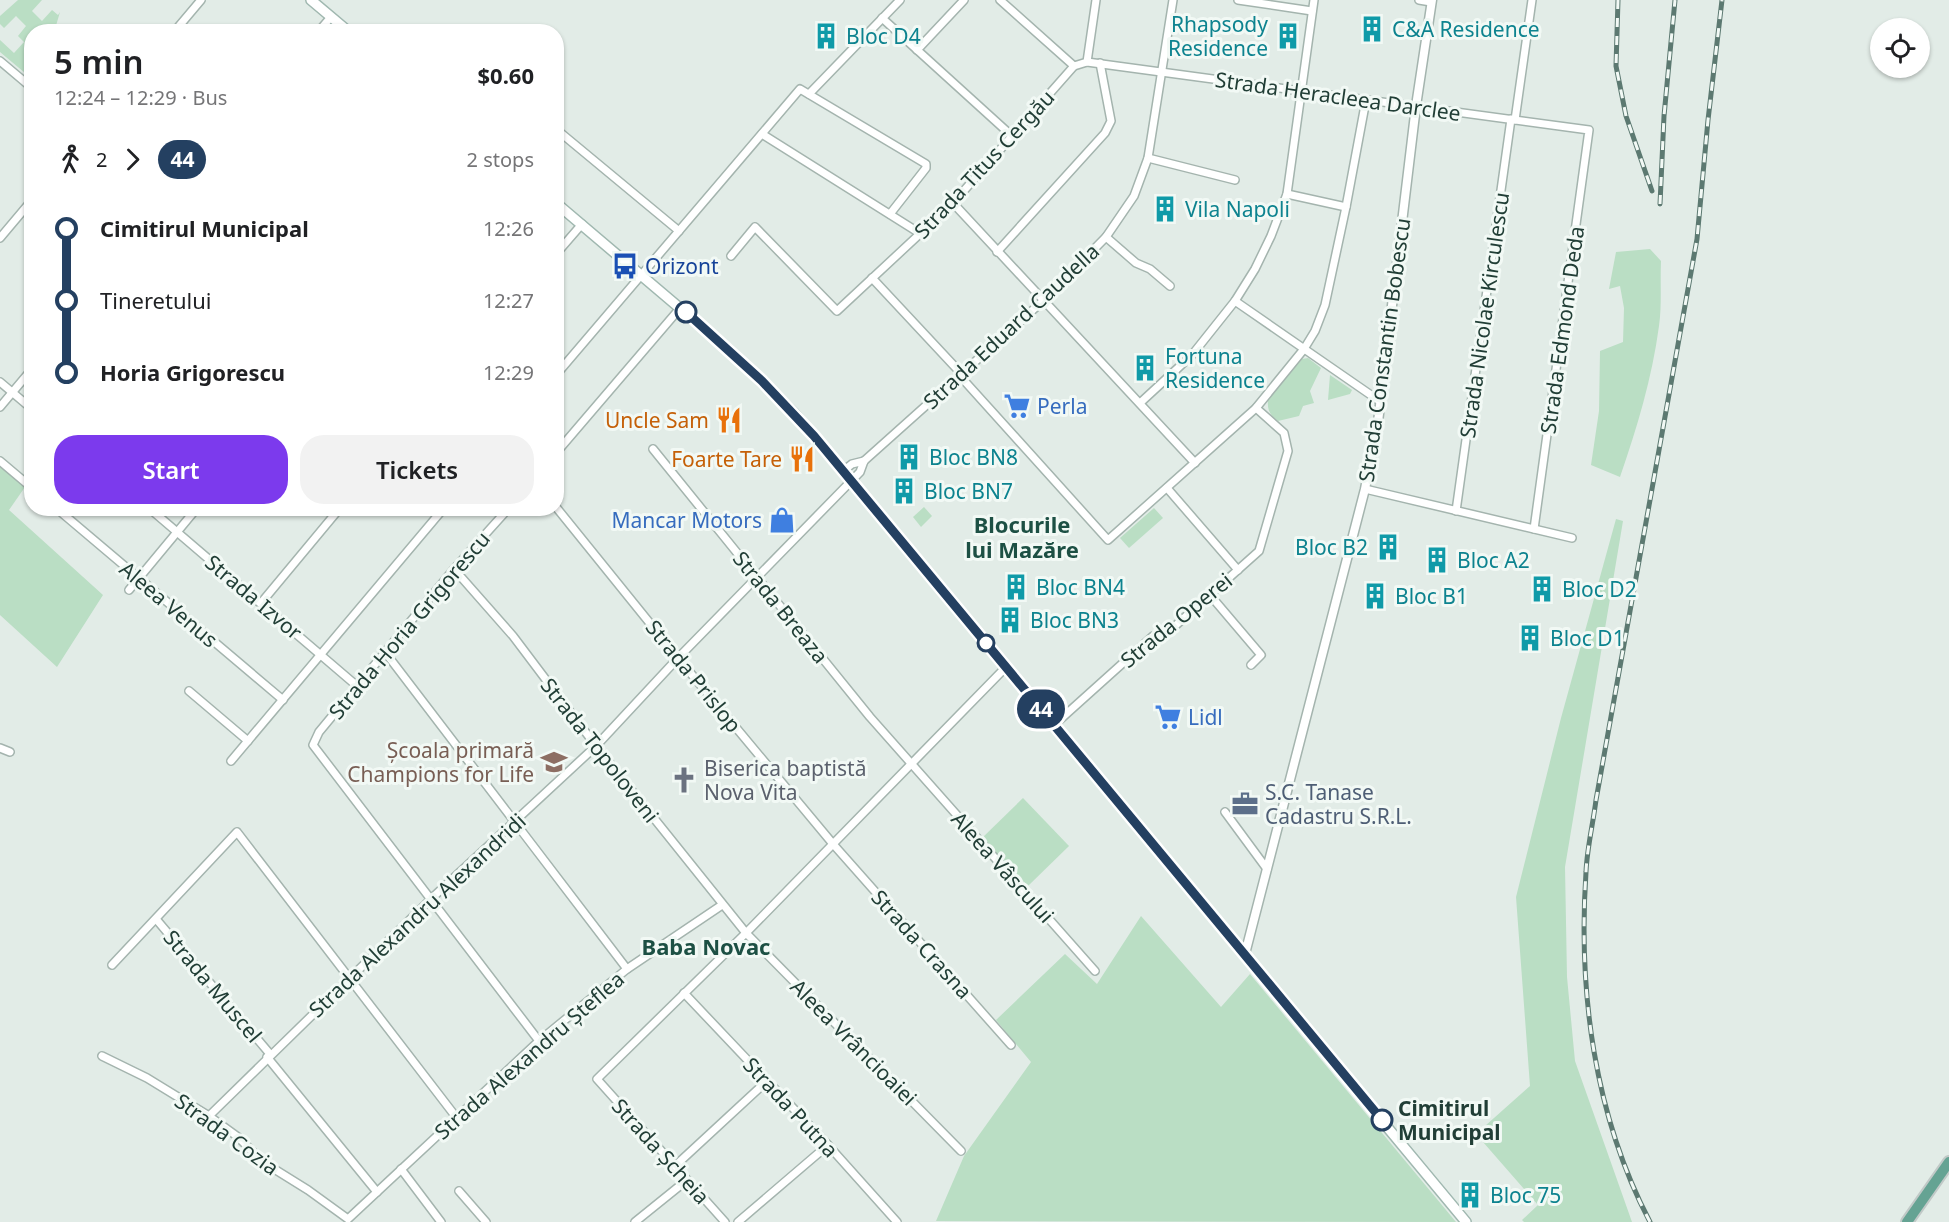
<!DOCTYPE html>
<meta charset="utf-8">
<style>
body{margin:0;font-family:"Noto Sans",sans-serif;background:#f2f2f2;color:#202124;height:100vh;display:flex;flex-direction:column;font-size:22px;white-space:nowrap}
*{box-sizing:border-box;margin:0}
p{font-size:20px;color:#757577}
.icon{flex:none;width:33px;height:33px;fill:none;stroke:currentColor;stroke-width:2;stroke-linecap:round;stroke-linejoin:round}
.map{position:relative;flex:1;overflow:hidden}
.sheet{position:absolute;left:24px;top:24px;width:540px;height:492px;display:flex;flex-direction:column;background:#fff;border-radius:24px;box-shadow:0 2px 4px #0004}
.sheet>*{flex:none}
.badge{padding:0 12px;border-radius:20px;font-size:21px;line-height:39px}
.buttons{position:absolute;left:1870px;top:18px;display:grid;gap:12px}
.buttons a{display:grid;place-items:center;width:60px;height:60px;border-radius:50%;background:#fff;box-shadow:0 2px 4px #0004;font-size:30px}
.map>.badge{position:absolute;translate:-50% -50%;box-shadow:0 0 0 3px #fff}
.legs{display:flex;align-items:center;gap:9px;height:66px;padding:0 30px;font-size:20px}
.legs p{margin-inline-start:auto}
.summary{display:flex;align-items:center;justify-content:space-between;height:102px;padding:0 30px}
h1{font-size:33px;font-weight:600;line-height:45px}
.cta{display:flex;gap:12px;margin-top:auto;padding:12px 30px}
.cta a{flex:1;height:69px;border-radius:24px;background:#7c3aed;color:#fff;font-size:24px;font-weight:600;line-height:69px;text-align:center}
.cta a+a{background:#f2f2f2;color:#202124}
ul{padding:0 30px;list-style:none}
li{display:flex;align-items:center;gap:21px;height:72px;font-size:22px}
li i{display:grid;place-items:center;width:9px;height:100%;margin:0 8px;background:currentColor}
li i::after{content:'';width:15px;height:15px;margin:-8px;border:4px solid;border-radius:50%;background:#fff}
li p{margin-inline-start:auto}
li:first-child i{background:linear-gradient(#0000 50%,currentColor 0)}
li:last-child i{background:linear-gradient(currentColor 50%,#0000 0)}
.map>svg:first-child{display:block}
</style>
<div class="map">
<svg width="1949" height="1222" viewBox="0 0 1949 1222">
<rect width="100%" height="100%" fill="#e2ece7"/>
<g fill="#badec4">
<path d="M18 0H42L32 11 42 21 52 10 58 15 60 12 55 29 58 31 32 32 31 78 0 52V40L14 53 24 42 18 36 26 26 16 16 4 28 0 24V16Z"/>
<path d="M1650 249 1661 261C1660 282 1662 305 1659 326 1652 378 1637 428 1620 477L1591 465 1599 411 1600 351 1623 342 1624 308 1620 286 1609 289 1616 252Z"/>
<path d="M1308 358 1321 368 1310 391 1314 403 1303 406 1299 416 1278 421C1270 415 1267 410 1268 400L1302 359Z"/>
<path d="M1330 375 1352 390 1350 394 1328 400Z"/>
<path d="M0 467 25 487 9 510 103 595 57 667 0 615Z"/>
<path d="M924 507 932 516 921 527 913 517Z"/>
<path d="M1154 508 1163 518 1129 548 1120 538Z"/>
<path d="M1616 519 1623 521 1565 867 1567 977 1575 1061 1632 1222H1524L1522 1220 1538 1205 1476 1134 1530 1086 1516 897 1561 718Z"/>
<path d="M1023 798 1069 846 1028 886 981 839Z"/>
<path d="M1141 916 1221 1007 1250 974 1456 1222 936 1221 964 1156 1031 1062 996 1020 1065 954 1097 984Z"/>
</g>
<g fill="none" stroke-linecap="round" stroke-linejoin="round">
<g stroke="#a4b4ae" stroke-width="10">
<g id="minor">
<path d="M1000 0 1074 66"/>
<path d="M1238 0 1312 11"/>
<path d="M1419 0 1431 2"/>
<path d="M882 18 1012 136"/>
<path d="M174 32 201 0"/>
<path d="M318 32 331 17"/>
<path d="M917 50 964 0"/>
<path d="M0 61 32 88"/>
<path d="M1087 62 1589 130 1534 529"/>
<path d="M809 94 900 0"/>
<path d="M1515 120 1532 0"/>
<path d="M556 129 679 231"/>
<path d="M762 134 921 234"/>
<path d="M1148 158 1235 180"/>
<path d="M1287 194 1346 207"/>
<path d="M953 203 1195 463"/>
<path d="M1106 237 1136 263 1150 269 1170 286"/>
<path d="M0 238 32 200"/>
<path d="M997 252 1105 133 1111 121 1100 63"/>
<path d="M556 254 582 224"/>
<path d="M731 256 755 227 837 311 953 203 1074 66 1087 62 1096 0"/>
<path d="M872 278 957 369 960 376 1108 540 1256 408 1304 349 1315 331 1325 305 1346 207 1366 100"/>
<path d="M1235 301 1381 402"/>
<path d="M556 375 800 89 926 164V168L890 214"/>
<path d="M0 382 32 409"/>
<path d="M1140 403 1192 355 1235 301 1255 269 1271 236 1287 194 1314 0"/>
<path d="M0 407 32 369"/>
<path d="M653 449 870 717 1095 971"/>
<path d="M556 453 681 307"/>
<path d="M0 461 32 488"/>
<path d="M843 471 852 464 864 461"/>
<path d="M1167 488 1238 570"/>
<path d="M1365 489 1572 538"/>
<path d="M556 507 678 658 833 844 1011 1045"/>
<path d="M56 508 283 700"/>
<path d="M149 508 357 686"/>
<path d="M509 508 454 569 319 732 313 745 539 1041"/>
<path d="M1456 511 1511 119"/>
<path d="M454 569 513 636 596 746 746 933 961 1151"/>
<path d="M129 590 197 508"/>
<path d="M1210 595 1261 655 1251 665"/>
<path d="M261 603 340 508"/>
<path d="M385 652 627 969"/>
<path d="M189 691 248 741"/>
<path d="M1054 725 1153 636 1166 634 1259 551 1288 451 1284 433 1256 408"/>
<path d="M0 748 10 752"/>
<path d="M231 761 444 508"/>
<path d="M1225 812 1267 869"/>
<path d="M156 919 270 1054"/>
<path d="M112 965 237 832 456 1117"/>
<path d="M684 993 828 1145 897 1222"/>
<path d="M102 1056 147 1078 209 1116 238 1137 263 1162 308 1190 348 1219 539 1041 627 969 722 905"/>
<path d="M267 1057 377 1192"/>
<path d="M209 1116 432 898 596 746 678 658 860 472 864 461 1044 300 1106 237 1134 196 1148 158 1173 0"/>
<path d="M675 1166 767 1081"/>
<path d="M401 1169 441 1222"/>
<path d="M459 1191 486 1222"/>
<path d="M635 1222 687 1180"/>
<path d="M725 1222 597 1079 746 933 1006 667"/>
<path d="M738 1222 828 1145"/>
</g>
</g>
<g stroke="#a4b4ae" stroke-width="11">
<path id="tertiary" d="M1245 954 1365 489 1378 422 1416 106 1432 0"/>
</g>
<g stroke="#a0b8b0" stroke-width="12">
<g id="secondary">
<path d="M311 0 349 32"/>
<path d="M556 203 728 349 794 413 1466 1222"/>
</g>
</g>
<g stroke="#c1c9c7" stroke-width="14">
<path id="primary" d="M1907 1222 1949 1162"/>
</g>
<use href="#minor" stroke="#fff" stroke-width="7"/>
<use href="#tertiary" stroke="#fff" stroke-width="8"/>
<use href="#secondary" stroke="#fff" stroke-width="9"/>
<use href="#primary" stroke="#65a393" stroke-width="10"/>
<g stroke="#5c7971" stroke-width="5">
<g id="rail">
<path d="M1618 0 1616 66 1626 116 1652 191"/>
<path d="M1660 204 1664 116 1675 0"/>
<path d="M1650 1222C1594 1115 1578 991 1586 872 1587 848 1593 824 1596 800L1697 239 1708 120 1722 0"/>
</g>
</g>
<use href="#rail" stroke="#f2f9f5" stroke-width="3" stroke-dasharray="9" stroke-linecap="butt"/>
</g>
<g fill="none" stroke-linecap="round" stroke-linejoin="round">
<g stroke="#fff" stroke-width="14">
<path id="line-1" d="M686 312 762 381 814 436 1382 1120"/>
</g>
<use href="#line-1" stroke="#244061" stroke-width="9"/>
</g>
<defs>
<g id="building-bare" transform="scale(2.07)"><path d="M-4-6H4V6H1V3H-1V6H-4ZM-2.5-4.3h1.7v1.8h-1.7ZM.8-4.3h1.7v1.8H.8ZM-2.5-1h1.7V.8h-1.7ZM.8-1h1.7V.8H.8Z" fill="#0f9aa8" stroke="#f2f9f5" stroke-width="2.5" paint-order="stroke"/></g>
<g id="bus-bare" transform="scale(2.07)"><path d="M-5-6H5V4H4V6H2V4H-2V6H-4V4H-5ZM-3.5-4V0h7V-4ZM-3.5 1.2v1.5H-2V1.2ZM2 1.2v1.5H3.5V1.2Z" fill="#1a4fb4" stroke="#f2f9f5" stroke-width="2.5" paint-order="stroke"/></g>
<g id="supermarket-bare" transform="scale(2.07)"><path d="M-6-5.5h2.5l.6 2H6L4.5 2H-2.5L-4.4-4H-6ZM-1.5 3.2a1.3 1.3 0 1 0 .1 0ZM3 3.2a1.3 1.3 0 1 0 .1 0Z" fill="#3f7fe0" stroke="#f2f9f5" stroke-width="2.5" paint-order="stroke"/></g>
<g id="restaurant-bare" transform="scale(2.07)"><path d="M-5-6h1v4h1v-4h1v4h1v-4h1v5L-1.5 .5V6h-2V.5L-5-1ZM5-6V6H3V1.5H1.5Q1.5-4 5-6Z" fill="#e8710a" stroke="#f2f9f5" stroke-width="2.5" paint-order="stroke"/></g>
<g id="shop-bare" transform="scale(2.07)"><path d="M-5-2.5h2.3a2.7 3.5 0 0 1 5.4 0H5L5.5 6h-11ZM-1.5-2.5h3a1.5 2.3 0 0 0-3 0Z" fill="#3f7fe0" stroke="#f2f9f5" stroke-width="2.5" paint-order="stroke"/></g>
<g id="school-bare" transform="scale(2.07)"><path d="M0-5L7-2L0 1L-7-2ZM-4 1L0 2.5L4 1V4Q0 6-4 4Z" fill="#8d6e63" stroke="#f2f9f5" stroke-width="2.5" paint-order="stroke"/></g>
<g id="church-bare" transform="scale(2.07)"><path d="M-1.2-6h2.4v3.5h3.3v2.4h-3.3V6h-2.4V-.1h-3.3v-2.4h3.3Z" fill="#6b7280" stroke="#f2f9f5" stroke-width="2.5" paint-order="stroke"/></g>
<g id="office-bare" transform="scale(2.07)"><path d="M-6-3h4V-5.5h4V-3h4V5H-6ZM-1-4.5V-3h2v-1.5ZM-6 0V1H6V0Z" fill="#5c6f8a" stroke="#f2f9f5" stroke-width="2.5" paint-order="stroke"/></g>
</defs>
<g fill-rule="evenodd">
<use href="#building-bare" x="1372" y="29"/>
<use href="#building-bare" x="826" y="36"/>
<use href="#building-bare" x="1288" y="36"/>
<use href="#building-bare" x="1165" y="209"/>
<use href="#bus-bare" x="625" y="266"/>
<use href="#building-bare" x="1145" y="368"/>
<use href="#supermarket-bare" x="1017" y="406"/>
<use href="#restaurant-bare" x="729" y="420"/>
<use href="#building-bare" x="909" y="457"/>
<use href="#restaurant-bare" x="802" y="459"/>
<use href="#building-bare" x="904" y="491"/>
<use href="#shop-bare" x="782" y="520"/>
<use href="#building-bare" x="1388" y="547"/>
<use href="#building-bare" x="1437" y="560"/>
<use href="#building-bare" x="1016" y="587"/>
<use href="#building-bare" x="1542" y="589"/>
<use href="#building-bare" x="1375" y="596"/>
<use href="#building-bare" x="1010" y="620"/>
<use href="#building-bare" x="1530" y="638"/>
<use href="#supermarket-bare" x="1168" y="717"/>
<use href="#school-bare" x="554" y="762"/>
<use href="#church-bare" x="684" y="780"/>
<use href="#office-bare" x="1245" y="804"/>
<use href="#building-bare" x="1470" y="1195"/>
</g>
<g fill="#fff" stroke="#244061" stroke-width="3">
<circle cx="686" cy="312" r="10"/>
<circle cx="986" cy="643" r="8"/>
<circle cx="1382" cy="1120" r="10"/>
</g>
<g text-anchor="middle" dominant-baseline="central" stroke-width="6" stroke-linejoin="round" paint-order="stroke">
<g font-size="21" fill="#0d838f" stroke="#f2f9f5" text-anchor="start">
<text x="1268" y="24" text-anchor="end">Rhapsody<tspan x="1268" dy="24">Residence</tspan></text>
<text x="1392" y="29">C&amp;A Residence</text>
<text x="846" y="36">Bloc D4</text>
<text x="1185" y="209">Vila Napoli</text>
<text x="1165" y="356">Fortuna<tspan x="1165" dy="24">Residence</tspan></text>
<text x="929" y="457">Bloc BN8</text>
<text x="924" y="491">Bloc BN7</text>
<text x="1368" y="547" text-anchor="end">Bloc B2</text>
<text x="1457" y="560">Bloc A2</text>
<text x="1036" y="587">Bloc BN4</text>
<text x="1562" y="589">Bloc D2</text>
<text x="1395" y="596">Bloc B1</text>
<text x="1030" y="620">Bloc BN3</text>
<text x="1550" y="638">Bloc D1</text>
<text x="1490" y="1195">Bloc 75</text>
</g>
<g font-size="21" fill="#213e36" stroke="#f2f9f5">
<text transform="translate(1338 96) rotate(8)">Strada Heracleea Darclee</text>
<text transform="translate(984 164) rotate(-47)">Strada Titus Cergău</text>
<text transform="translate(1484 315) rotate(-82)">Strada Nicolae Kirculescu</text>
<text transform="translate(1011 326) rotate(-43)">Strada Eduard Caudella</text>
<text transform="translate(1562 330) rotate(-82)">Strada Edmond Deda</text>
<text transform="translate(1384 350) rotate(-82)">Strada Constantin Bobescu</text>
<text transform="translate(254 597) rotate(40)">Strada Izvor</text>
<text transform="translate(169 604) rotate(40)">Aleea Venus</text>
<text transform="translate(781 607) rotate(51)">Strada Breaza</text>
<text transform="translate(1176 620) rotate(-39)">Strada Operei</text>
<text transform="translate(409 625) rotate(-50)">Strada Horia Grigorescu</text>
<text transform="translate(694 676) rotate(51)">Strada Prislop</text>
<text transform="translate(600 750) rotate(52)">Strada Topoloveni</text>
<text transform="translate(1003 867) rotate(48)">Aleea Vâscului</text>
<text transform="translate(417 915) rotate(-43)">Strada Alexandru Alexandridi</text>
<text transform="translate(922 944) rotate(48)">Strada Crasna</text>
<text transform="translate(213 986) rotate(50)">Strada Muscel</text>
<text transform="translate(854 1042) rotate(45)">Aleea Vrâncioaiei</text>
<text transform="translate(529 1055) rotate(-41)">Strada Alexandru Șteflea</text>
<text transform="translate(791 1107) rotate(47)">Strada Putna</text>
<text transform="translate(227 1134) rotate(36)">Strada Cozia</text>
<text transform="translate(661 1151) rotate(48)">Strada Șcheia</text>
</g>
<g font-size="21" fill="#164399" stroke="#f2f9f5" text-anchor="start">
<text x="645" y="266">Orizont</text>
</g>
<g font-size="21" fill="#366cbe" stroke="#f2f9f5" text-anchor="start">
<text x="1037" y="406">Perla</text>
<text x="762" y="520" text-anchor="end">Mancar Motors</text>
<text x="1188" y="717">Lidl</text>
</g>
<g font-size="21" fill="#c56008" stroke="#f2f9f5" text-anchor="end">
<text x="709" y="420">Uncle Sam</text>
<text x="782" y="459">Foarte Tare</text>
</g>
<g font-size="21" fill="#785e54" stroke="#f2f9f5" text-anchor="end">
<text x="534" y="750">Școala primară<tspan x="534" dy="24">Champions for Life</tspan></text>
</g>
<g font-size="21" fill="#5b616d" stroke="#f2f9f5" text-anchor="start">
<text x="704" y="768">Biserica baptistă<tspan x="704" dy="24">Nova Vita</tspan></text>
</g>
<g font-size="21" fill="#4e5e75" stroke="#f2f9f5" text-anchor="start">
<text x="1265" y="792">S.C. Tanase<tspan x="1265" dy="24">Cadastru S.R.L.</tspan></text>
</g>
<g font-size="21" font-weight="bold" fill="#213e36" stroke="#f2f9f5" text-anchor="start">
<text x="1398" y="1108">Cimitirul<tspan x="1398" dy="24">Municipal</tspan></text>
</g>
<g font-size="22" font-weight="bold" fill="#1d5044" stroke="#f2f9f5">
<text x="1022" y="524">Blocurile<tspan x="1022" dy="25">lui Mazăre</tspan></text>
<text x="706" y="946">Baba Novac</text>
</g>
</g>
</svg>
<div class="buttons">
<a><svg class="icon" aria-label="locate" viewBox="0 0 24 24"><circle cx="12" cy="12" r="6"/><path d="M12 2v4M12 18v4M2 12h4M18 12h4"/></svg></a>
</div>
<b class="badge" style="left:1041px;top:709px;background:#244061;color:#fff">44</b>
<section class="sheet">
<div class="summary"><div><h1>5 min</h1><p>12:24 – 12:29 · Bus</p></div><b>$0.60</b></div>
<div class="legs"><svg class="icon" aria-label="walk" viewBox="0 0 24 24"><circle cx="13" cy="4" r="2"/><path d="M13 8l-2 6 4 7M11 14l-3 7M7 12l3-4h3l4 4"/></svg>2<svg class="icon" aria-label="forward" viewBox="0 0 24 24"><path d="M9 5l7 7-7 7"/></svg><b class="badge" style="background:#244061;color:#fff">44</b><p>2 stops</p></div>
<ul>
<li><i style="color:#244061"></i><b>Cimitirul Municipal</b><p>12:26</p></li>
<li><i style="color:#244061"></i><span>Tineretului</span><p>12:27</p></li>
<li><i style="color:#244061"></i><b>Horia Grigorescu</b><p>12:29</p></li>
</ul>
<div class="cta"><a>Start</a><a>Tickets</a></div>
</section>
</div>
